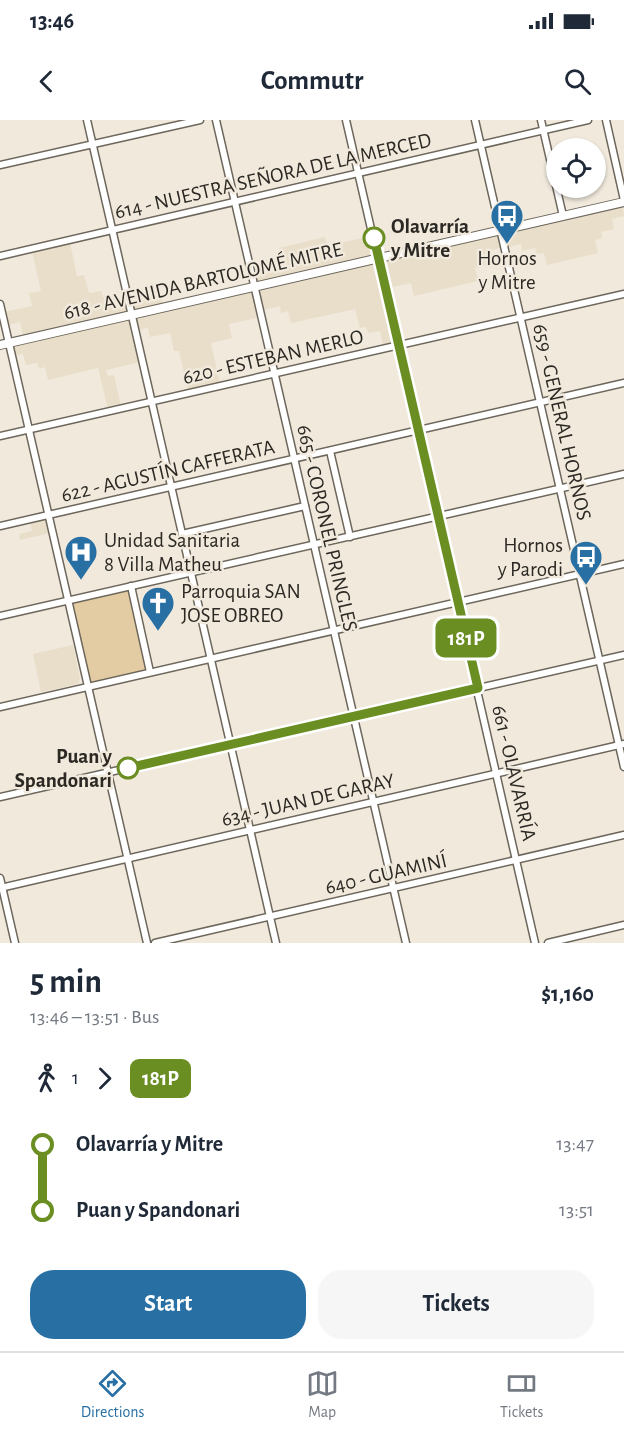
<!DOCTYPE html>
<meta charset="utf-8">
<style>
body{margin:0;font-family:"Alegreya Sans",sans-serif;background:#f6f6f7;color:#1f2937;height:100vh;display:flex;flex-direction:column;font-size:22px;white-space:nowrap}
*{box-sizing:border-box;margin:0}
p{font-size:20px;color:#747a83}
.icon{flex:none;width:33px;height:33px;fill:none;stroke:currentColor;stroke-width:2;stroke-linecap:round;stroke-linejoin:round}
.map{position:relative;height:823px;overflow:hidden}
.side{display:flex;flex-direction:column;background:#fff;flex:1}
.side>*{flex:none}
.badge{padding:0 12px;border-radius:9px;font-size:21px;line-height:39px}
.tools{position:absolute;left:546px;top:18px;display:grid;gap:12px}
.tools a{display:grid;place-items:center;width:60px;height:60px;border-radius:50%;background:#fff;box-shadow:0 2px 4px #0004;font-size:30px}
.map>.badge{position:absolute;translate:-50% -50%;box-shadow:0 0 0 3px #fff}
.legs{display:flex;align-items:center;gap:9px;height:66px;padding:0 30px;font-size:20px}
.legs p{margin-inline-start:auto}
.overview{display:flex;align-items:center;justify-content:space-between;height:102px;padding:0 30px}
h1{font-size:33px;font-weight:700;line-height:45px}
.button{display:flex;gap:12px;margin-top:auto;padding:12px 30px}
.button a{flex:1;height:69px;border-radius:24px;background:#2870a4;color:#fff;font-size:24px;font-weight:700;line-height:69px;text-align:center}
.button a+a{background:#f6f6f7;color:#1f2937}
ul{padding:0 30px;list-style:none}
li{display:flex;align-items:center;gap:21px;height:66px;font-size:22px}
li i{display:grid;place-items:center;width:9px;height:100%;margin:0 8px;background:currentColor}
li i::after{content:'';width:15px;height:15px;margin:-8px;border:4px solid;border-radius:50%;background:#fff}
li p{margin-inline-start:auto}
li:first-child i{background:linear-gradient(#0000 50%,currentColor 0)}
li:last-child i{background:linear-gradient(currentColor 50%,#0000 0)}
.status{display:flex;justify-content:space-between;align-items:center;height:42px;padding:0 30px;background:#fff;direction:ltr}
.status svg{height:16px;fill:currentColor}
header{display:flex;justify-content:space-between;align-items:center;height:78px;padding:0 30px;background:#fff;font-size:27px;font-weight:700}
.menu{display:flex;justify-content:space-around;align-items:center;height:84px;border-top:2px solid #e0e1e3;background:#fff;font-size:16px;color:#747a83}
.menu a{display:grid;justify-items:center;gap:3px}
.menu .on{color:#2870a4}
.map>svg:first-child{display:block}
</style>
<div class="status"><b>13:46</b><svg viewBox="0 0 49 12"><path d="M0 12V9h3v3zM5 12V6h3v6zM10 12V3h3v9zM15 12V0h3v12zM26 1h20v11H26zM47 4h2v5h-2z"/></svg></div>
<header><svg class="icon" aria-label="back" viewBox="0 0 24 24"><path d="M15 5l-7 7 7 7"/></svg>Commutr<svg class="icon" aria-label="search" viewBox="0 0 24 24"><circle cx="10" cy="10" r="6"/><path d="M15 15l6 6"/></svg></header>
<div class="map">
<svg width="624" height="823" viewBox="0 0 624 823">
<rect width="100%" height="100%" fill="#f0e9dc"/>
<g fill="#e9deca">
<path d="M620 86 623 88 624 96 612 99 614 109 601 112 602 118 595 120 598 133 547 145 544 133 537 134 535 128 522 131 521 124 508 127 505 118 507 113Z"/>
<path d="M498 115 503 127 485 132 488 145 475 148 478 161 414 176 411 163 388 168 382 144 385 141Z"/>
<path d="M371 116 374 133 373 136 260 162 256 160 255 153 264 151 261 141 281 136 279 128 325 117 327 126Z"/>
<path d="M70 123 77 156 84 155 89 173 101 171 103 177 109 175 111 181 126 178 128 192 23 216 20 202 7 205 4 192 32 186 29 173 41 171 32 131Z"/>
<path d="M374 144 377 146 394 221 393 223 383 225 380 211 368 213 366 207 360 208 355 189 291 203 288 191 281 193 280 186 264 190 260 172 261 170Z"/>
<path d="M158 164 163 185 135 191 132 185 142 182 139 169Z"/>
<path d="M251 172H253L260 197 229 204 232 218 211 223 220 263 188 270 179 231H174L170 213 150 217 148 208 138 210 136 201 138 197Z"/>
<path d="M127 200 131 203 140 242 106 250 108 256 114 255 121 286 108 289 98 248 48 260 45 247 39 249 37 243 26 245 23 234 14 235 13 229 15 225Z"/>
<path d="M43 398 47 400 50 413 20 420 19 414 32 411 30 401Z"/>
<path d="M73 525 80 559 78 564 41 572 33 534Z"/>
</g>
<path fill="#e3cca3" d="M124 470 128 471 130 473 147 550 92 563 89 561 73 483Z"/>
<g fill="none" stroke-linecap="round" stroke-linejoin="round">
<g stroke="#6c665b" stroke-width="9">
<g id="minor">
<path d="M87 0 276 823"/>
<path d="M216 0 406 823"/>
<path d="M346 0 535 823"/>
<path d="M475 0 624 647"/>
<path d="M541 0 563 96"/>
<path d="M606 0 624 80"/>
<path d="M0 45 200 0"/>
<path d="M0 136 588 0"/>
<path d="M0 184 147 823"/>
<path d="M0 316 624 174"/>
<path d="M330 331 350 417"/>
<path d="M0 406 624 263"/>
<path d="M182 414 305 386"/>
<path d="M131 466 150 552"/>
<path d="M0 496 624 354"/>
<path d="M0 587 624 444"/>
<path d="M0 677 624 535"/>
<path d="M0 758 15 823"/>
<path d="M0 768 624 624"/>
<path d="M155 823 624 715"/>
<path d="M548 823 624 805"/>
</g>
</g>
<g stroke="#6c665b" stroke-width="10">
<path id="major" d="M0 225 624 82"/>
</g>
<use href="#minor" stroke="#fff" stroke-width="6"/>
<use href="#major" stroke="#fff" stroke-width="8"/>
</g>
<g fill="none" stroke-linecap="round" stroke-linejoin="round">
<g stroke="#fff" stroke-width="14">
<path id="line-1" d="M128 648 478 568 374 118"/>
</g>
<use href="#line-1" stroke="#6b8e23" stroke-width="9"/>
</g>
<defs>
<g id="bus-pin" transform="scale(1.725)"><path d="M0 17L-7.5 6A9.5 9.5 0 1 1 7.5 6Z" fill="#2870a4" stroke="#f0e9dc"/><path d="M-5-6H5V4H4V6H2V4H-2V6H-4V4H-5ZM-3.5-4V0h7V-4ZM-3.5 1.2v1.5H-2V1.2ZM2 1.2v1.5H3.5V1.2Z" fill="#fff"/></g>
<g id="hospital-pin" transform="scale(1.725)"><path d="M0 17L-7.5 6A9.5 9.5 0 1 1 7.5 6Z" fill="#2870a4" stroke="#f0e9dc"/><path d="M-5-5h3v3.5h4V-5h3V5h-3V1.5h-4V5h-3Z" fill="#fff"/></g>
<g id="church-pin" transform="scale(1.725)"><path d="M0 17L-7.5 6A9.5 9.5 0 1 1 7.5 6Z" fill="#2870a4" stroke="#f0e9dc"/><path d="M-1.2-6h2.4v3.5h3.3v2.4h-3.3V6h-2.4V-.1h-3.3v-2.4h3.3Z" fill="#fff"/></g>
</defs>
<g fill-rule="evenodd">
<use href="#bus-pin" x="507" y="96"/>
<use href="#hospital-pin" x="81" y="432"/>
<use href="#bus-pin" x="586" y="437"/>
<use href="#church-pin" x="158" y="483"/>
</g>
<g fill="#fff" stroke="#6b8e23" stroke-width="3">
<circle cx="374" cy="118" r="10"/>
<circle cx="128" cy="648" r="10"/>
</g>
<g text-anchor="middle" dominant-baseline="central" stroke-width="5" stroke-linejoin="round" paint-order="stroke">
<g font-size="21" fill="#2c2924" stroke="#f0e9dc">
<text transform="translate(273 56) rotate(-13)">614 - NUESTRA SEÑORA DE LA MERCED</text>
<text transform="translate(203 161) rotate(-13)">618 - AVENIDA BARTOLOMÉ MITRE</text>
<text transform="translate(273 237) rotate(-13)">620 - ESTEBAN MERLO</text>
<text transform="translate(562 302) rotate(77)">659 - GENERAL HORNOS</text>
<text transform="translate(168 351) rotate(-13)">622 - AGUSTÍN CAFFERATA</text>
<text transform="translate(327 408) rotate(77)">665 - CORONEL PRINGLES</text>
<text transform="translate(514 653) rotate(77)">661 - OLAVARRÍA</text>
<text transform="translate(308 680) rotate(-13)">634 - JUAN DE GARAY</text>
<text transform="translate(386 754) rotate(-13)">640 - GUAMINÍ</text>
</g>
<g font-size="21" font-weight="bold" fill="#2c2924" stroke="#f0e9dc" text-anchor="start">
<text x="391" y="106">Olavarría<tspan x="391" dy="24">y Mitre</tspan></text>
<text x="112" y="636" text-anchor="end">Puan y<tspan x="112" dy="24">Spandonari</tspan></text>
</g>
<g font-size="21" fill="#2c2924" stroke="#f0e9dc" text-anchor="start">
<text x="507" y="138" text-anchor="middle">Hornos<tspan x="507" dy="24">y Mitre</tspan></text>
<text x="104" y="420">Unidad Sanitaria<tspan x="104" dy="24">8 Villa Matheu</tspan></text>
<text x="563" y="425" text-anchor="end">Hornos<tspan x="563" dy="24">y Parodi</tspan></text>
<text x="181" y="471">Parroquia SAN<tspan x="181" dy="24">JOSE OBREO</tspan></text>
</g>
</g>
</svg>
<div class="tools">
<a><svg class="icon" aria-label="locate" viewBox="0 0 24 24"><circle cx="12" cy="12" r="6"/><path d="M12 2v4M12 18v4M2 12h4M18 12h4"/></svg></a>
</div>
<b class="badge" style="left:466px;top:518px;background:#6b8e23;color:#fff">181P</b>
</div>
<section class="side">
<div class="overview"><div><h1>5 min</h1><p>13:46 – 13:51 · Bus</p></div><b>$1,160</b></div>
<div class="legs"><svg class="icon" aria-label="walk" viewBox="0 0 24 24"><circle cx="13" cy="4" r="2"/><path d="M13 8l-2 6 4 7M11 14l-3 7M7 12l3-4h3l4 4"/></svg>1<svg class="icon" aria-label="forward" viewBox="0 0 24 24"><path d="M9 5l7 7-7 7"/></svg><b class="badge" style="background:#6b8e23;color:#fff">181P</b></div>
<ul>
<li><i style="color:#6b8e23"></i><b>Olavarría y Mitre</b><p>13:47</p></li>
<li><i style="color:#6b8e23"></i><b>Puan y Spandonari</b><p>13:51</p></li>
</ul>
<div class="button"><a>Start</a><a>Tickets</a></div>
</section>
<nav class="menu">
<a class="on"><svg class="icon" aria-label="directions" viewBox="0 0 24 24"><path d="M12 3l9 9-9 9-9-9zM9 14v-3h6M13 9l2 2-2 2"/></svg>Directions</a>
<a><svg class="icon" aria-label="map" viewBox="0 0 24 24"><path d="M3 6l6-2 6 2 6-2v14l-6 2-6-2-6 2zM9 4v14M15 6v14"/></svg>Map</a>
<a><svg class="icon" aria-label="tickets" viewBox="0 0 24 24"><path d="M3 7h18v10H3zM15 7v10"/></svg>Tickets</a>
</nav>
